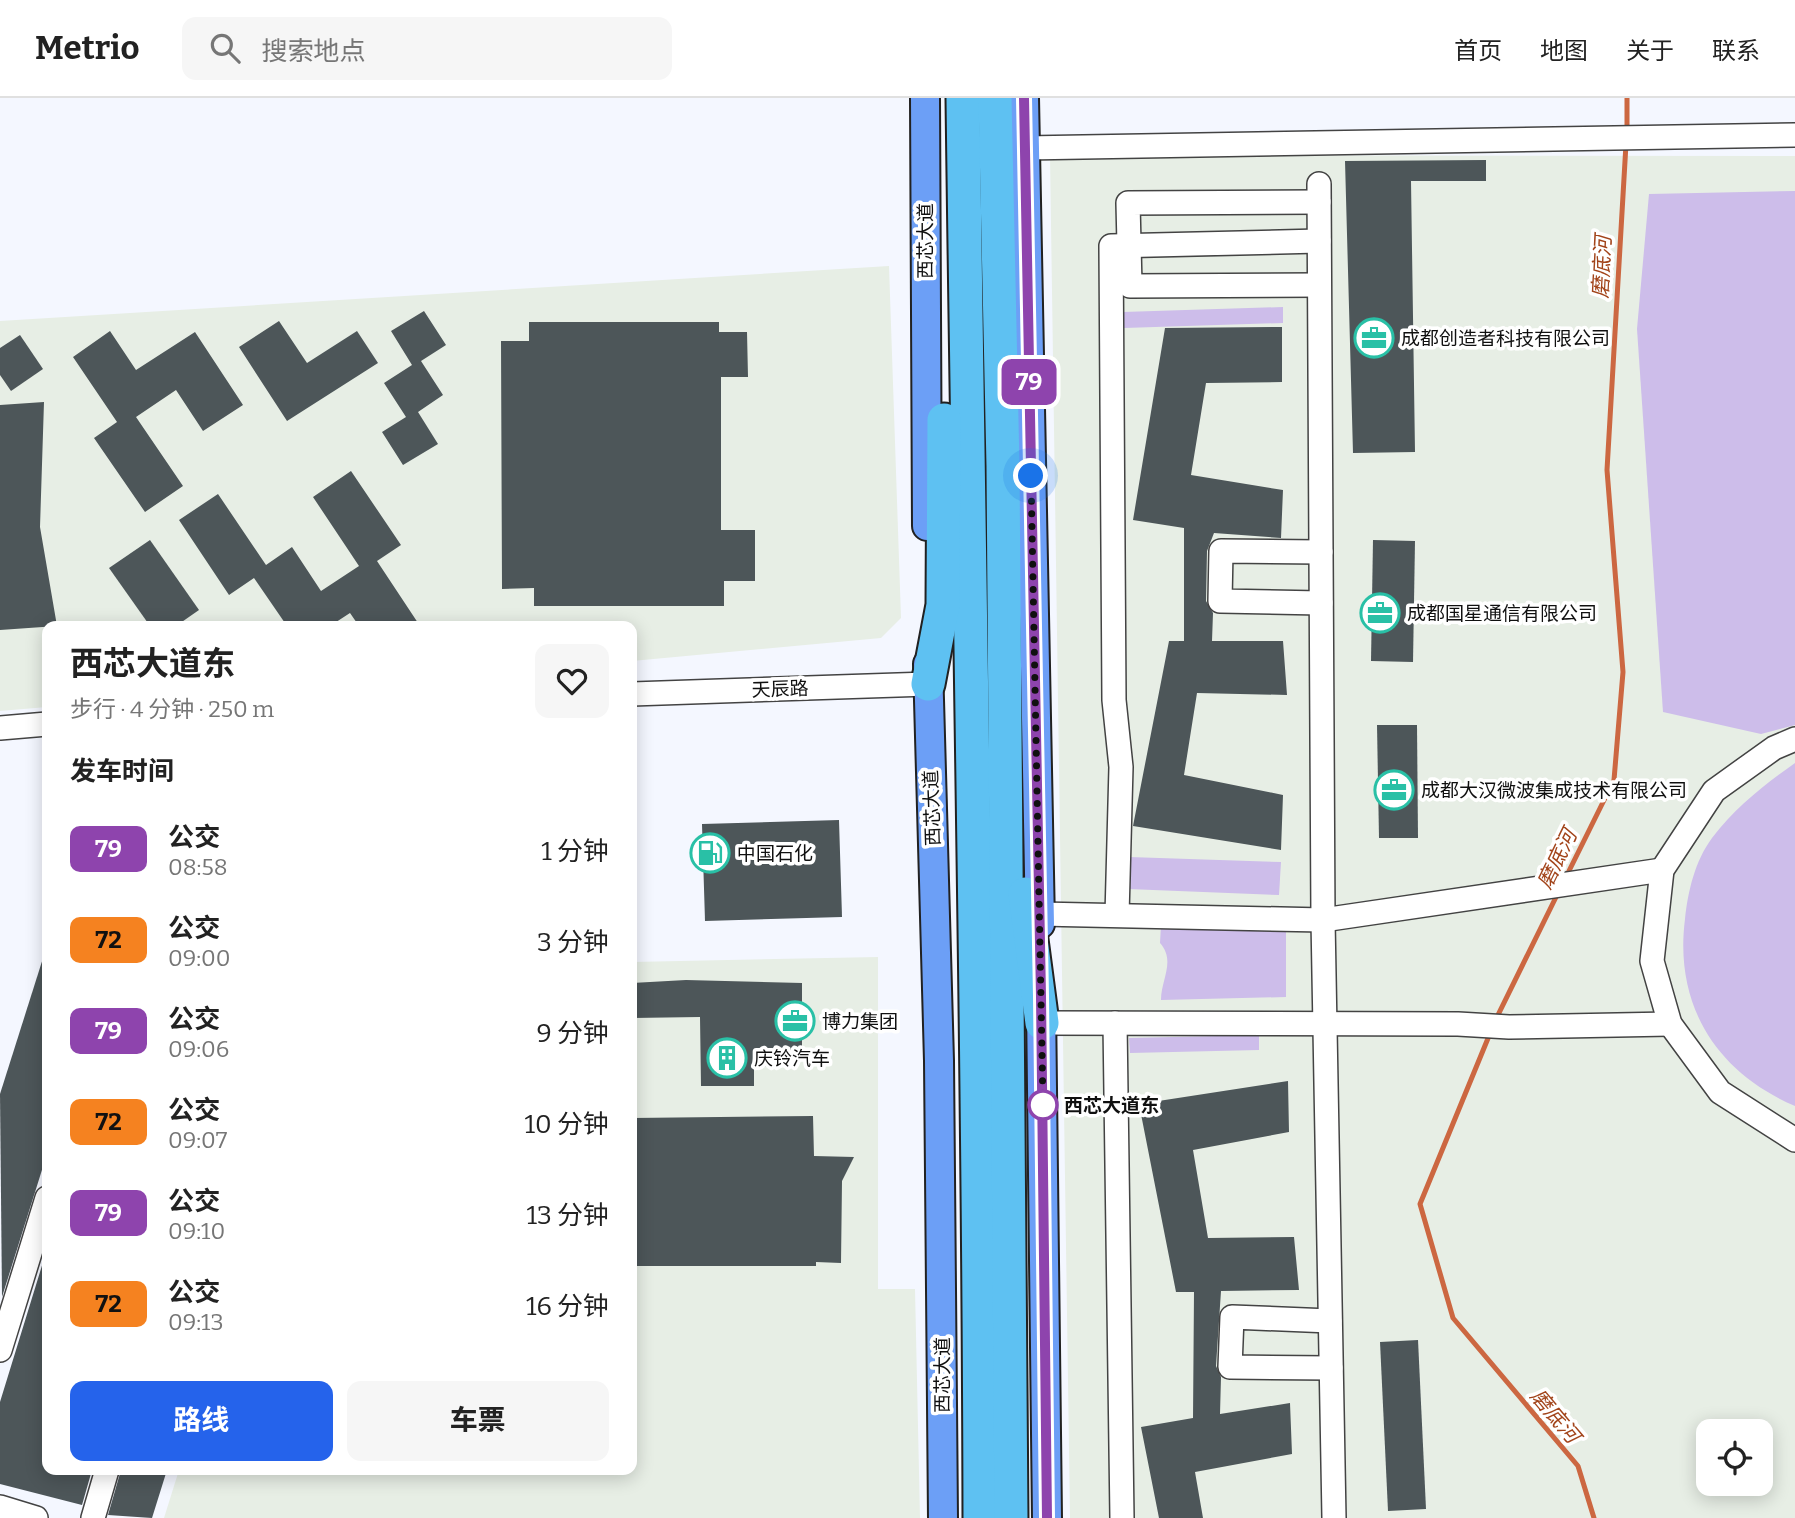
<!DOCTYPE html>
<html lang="zh">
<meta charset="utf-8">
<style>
body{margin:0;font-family:Bitter,"Noto Sans SC",serif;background:#f6f6f6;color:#222;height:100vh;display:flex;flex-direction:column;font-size:26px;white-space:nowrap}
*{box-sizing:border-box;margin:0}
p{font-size:23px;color:#767676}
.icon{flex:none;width:38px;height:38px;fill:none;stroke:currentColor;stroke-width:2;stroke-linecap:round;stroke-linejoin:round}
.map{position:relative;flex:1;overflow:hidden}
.sheet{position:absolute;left:42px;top:523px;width:595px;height:854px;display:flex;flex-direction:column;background:#fff;border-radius:14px;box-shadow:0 4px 18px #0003}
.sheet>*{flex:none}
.badge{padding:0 14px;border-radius:10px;font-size:24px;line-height:46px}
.fabs{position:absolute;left:1696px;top:1321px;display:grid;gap:14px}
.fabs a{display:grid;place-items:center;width:77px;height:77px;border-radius:14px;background:#fff;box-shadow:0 4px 18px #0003;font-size:35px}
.you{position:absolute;width:35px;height:35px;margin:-18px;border:5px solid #fff;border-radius:50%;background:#1a73e8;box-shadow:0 0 0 10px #1a73e833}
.map>.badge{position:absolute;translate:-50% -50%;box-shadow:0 0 0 4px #fff}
h2{padding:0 28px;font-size:26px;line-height:63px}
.round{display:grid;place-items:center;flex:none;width:74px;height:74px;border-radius:14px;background:#f6f6f6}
.headline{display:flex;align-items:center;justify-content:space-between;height:119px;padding:0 28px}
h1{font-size:33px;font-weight:700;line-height:52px}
.cta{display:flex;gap:14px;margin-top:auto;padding:14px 28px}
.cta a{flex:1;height:80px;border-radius:14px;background:#2563eb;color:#fff;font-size:28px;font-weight:700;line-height:80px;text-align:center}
.cta a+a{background:#f6f6f6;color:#222}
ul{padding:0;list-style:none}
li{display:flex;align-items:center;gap:21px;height:91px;padding:0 28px}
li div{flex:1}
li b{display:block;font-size:26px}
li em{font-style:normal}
li .badge{min-width:77px;font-weight:700;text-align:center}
header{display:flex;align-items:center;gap:42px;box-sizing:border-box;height:98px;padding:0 35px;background:#fff;border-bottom:2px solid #e0e0e0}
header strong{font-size:33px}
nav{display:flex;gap:38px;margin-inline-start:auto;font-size:24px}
.search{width:490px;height:63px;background:#f6f6f6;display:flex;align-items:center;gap:18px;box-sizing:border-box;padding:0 24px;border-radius:14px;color:#767676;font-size:26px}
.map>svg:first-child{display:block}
</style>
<header>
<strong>Metrio</strong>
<div class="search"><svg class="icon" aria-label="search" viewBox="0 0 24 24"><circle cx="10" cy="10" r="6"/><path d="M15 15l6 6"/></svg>搜索地点</div>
<nav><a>首页</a><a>地图</a><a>关于</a><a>联系</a></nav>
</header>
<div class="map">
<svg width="1795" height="1420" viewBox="0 0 1795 1420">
<rect width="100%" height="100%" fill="#f4f7ff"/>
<g fill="#e7eee5" fill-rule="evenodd">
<path d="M1050 57 1795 58V1420H1070ZM1708 1334H1760V1386H1708Z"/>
<path d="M889 168 901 520 881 540 632 563V528H47V609L0 613V223Z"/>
<path d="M878 859V1191H915L920 1420H164L179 1372H632V864Z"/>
</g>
<g fill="#cdbdea">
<path d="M1795 93V627L1761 636 1663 614 1637 231 1649 96Z"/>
<path d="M1283 209V225L1124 230 1123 214Z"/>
<path d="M1795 665V1008C1716 974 1674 907 1685 821 1688 793 1695 763 1712 740 1736 709 1764 687 1795 665Z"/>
<path d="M1129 759 1281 764 1279 797 1128 791Z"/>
<path d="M1161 827 1286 832V899L1161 902C1161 881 1176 863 1160 845Z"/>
<path d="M1259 937V952L1130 955 1129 940Z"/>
</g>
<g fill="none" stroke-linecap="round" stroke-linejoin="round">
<g stroke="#cc6741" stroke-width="5">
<path d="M1627 33V0"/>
<path d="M1566 779 1614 682 1623 574 1607 372 1626 46"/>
<path d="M1496 921 1558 795"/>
<path d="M1491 933 1420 1106 1453 1220 1578 1368 1594 1420"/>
</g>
</g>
<g fill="#4d5659">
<path d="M1486 62V83H1411L1415 354 1353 355 1345 63Z"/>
<path d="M424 213 446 247 421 263 443 297 418 314 438 346 403 367 382 334 406 319 384 285 412 267 391 233Z"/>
<path d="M279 223 307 265 357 233 378 265 287 323 239 249Z"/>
<path d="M529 224H719V234H747L748 279H721V432H755V483H724V508H534V490L502 491 501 243H529Z"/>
<path d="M1282 229V284L1206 285 1191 377 1283 392 1281 440 1214 435 1207 453 1206 503 1213 515 1212 543H1283L1287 597 1197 595 1184 677 1283 697 1281 752 1133 728 1169 543H1184V430L1133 422 1165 230Z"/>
<path d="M110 233 136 272 195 234 243 307 203 333 176 292 136 319 183 388 145 414 94 340 117 324 73 259Z"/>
<path d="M20 237 43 271 11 293 0 277V250Z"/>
<path d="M44 304 40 429 57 528 0 532V307Z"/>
<path d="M351 373 401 447 377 463 420 528H359L350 515 330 528H287L254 480 229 497 179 422 218 396 266 467 292 449 321 493 359 468 313 399Z"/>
<path d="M150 442 199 512 176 528H150L109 470Z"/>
<path d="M1373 442 1415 443 1413 564 1371 563Z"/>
<path d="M1377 627H1417L1418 740H1379Z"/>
<path d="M839 722 842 819 705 823 702 726Z"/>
<path d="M44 857H47V1056L2 1199 0 996Z"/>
<path d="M686 882 802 885V959L782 969 754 968V988H701L700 919 632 920V885Z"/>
<path d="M1288 983 1289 1034 1193 1052 1208 1140 1294 1139 1299 1192 1221 1193 1216 1268 1221 1279 1220 1316 1290 1305 1292 1356 1195 1374 1203 1420H1159L1141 1329 1193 1320 1194 1194H1176L1139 1006Z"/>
<path d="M813 1018 814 1058 854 1059 842 1083 841 1165 816 1164V1168H632V1020Z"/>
<path d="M44 1161H47V1372H92L82 1407 0 1386V1304Z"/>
<path d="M1418 1242 1426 1411 1388 1413 1380 1244Z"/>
<path d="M121 1372H167L152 1420 108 1417Z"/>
</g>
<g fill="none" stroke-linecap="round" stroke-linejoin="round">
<g stroke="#434343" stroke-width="26">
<g id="minor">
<path d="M1025 50 1795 37"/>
<path d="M1319 86 1323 822 1334 1420"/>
<path d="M1319 104 1128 105 1130 188 1319 187"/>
<path d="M1321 454 1221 453 1220 503 1321 505"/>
<path d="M632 596 928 586"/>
<path d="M0 630 47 626"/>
<path d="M1795 641 1774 650 1714 693 1662 772 1652 863 1670 926 1720 994 1795 1042"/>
<path d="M1040 816 1323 822 1662 772"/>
<path d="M1117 817 1121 669 1114 602 1111 148 1319 143"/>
<path d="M1042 925 1458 926 1509 929 1670 926"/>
<path d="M1115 925 1122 1420"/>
<path d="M1330 1223 1232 1219 1230 1269 1331 1270"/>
<path d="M0 1252 47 1100"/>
<path d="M0 1409 36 1420"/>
<path d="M93 1420 107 1372"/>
</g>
</g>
<g stroke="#212121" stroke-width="32">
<g id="major">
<path d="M925 0 927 428"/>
<path d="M1024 0 1040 826"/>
<path d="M928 566 939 963 943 1420"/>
<path d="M1041 905 1047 1420"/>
</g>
</g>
<g stroke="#212121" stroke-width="37">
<g id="highway">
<path d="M963 0C969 473 979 947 980 1420"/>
<path d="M995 0 1003 368 1011 1420"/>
<path d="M928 586 943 507 944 322"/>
<path d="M1025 796 1042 925"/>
</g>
</g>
<use href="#minor" stroke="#fff" stroke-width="23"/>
<use href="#major" stroke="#6c9ff6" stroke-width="28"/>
<use href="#highway" stroke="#5ec1f2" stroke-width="33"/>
</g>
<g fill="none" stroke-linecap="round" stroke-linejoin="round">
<g stroke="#fff" stroke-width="16">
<path id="line" d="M1024 0 1041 898 1047 1420"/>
</g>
<use href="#line" stroke="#8e44ad" stroke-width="10"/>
<path stroke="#101010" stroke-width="7" stroke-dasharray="0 12.6" d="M1031 378 1043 1007"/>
</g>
<defs>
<g id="office-ring" transform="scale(2.0125)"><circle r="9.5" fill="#fff" stroke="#29c0a6" stroke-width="1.5"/><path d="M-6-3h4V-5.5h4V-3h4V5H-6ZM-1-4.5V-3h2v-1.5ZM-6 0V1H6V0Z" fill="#29c0a6"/></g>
<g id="fuel-ring" transform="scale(2.0125)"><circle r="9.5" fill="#fff" stroke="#29c0a6" stroke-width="1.5"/><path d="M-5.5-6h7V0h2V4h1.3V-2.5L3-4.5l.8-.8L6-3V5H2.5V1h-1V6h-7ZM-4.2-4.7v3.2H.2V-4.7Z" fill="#29c0a6"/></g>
<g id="building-ring" transform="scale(2.0125)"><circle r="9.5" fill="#fff" stroke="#29c0a6" stroke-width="1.5"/><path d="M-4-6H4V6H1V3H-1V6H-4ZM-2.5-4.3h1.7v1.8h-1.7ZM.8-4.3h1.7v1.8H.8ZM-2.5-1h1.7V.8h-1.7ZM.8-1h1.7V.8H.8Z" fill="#29c0a6"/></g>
</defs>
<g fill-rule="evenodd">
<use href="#office-ring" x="1374" y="240"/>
<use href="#office-ring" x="1380" y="515"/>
<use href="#office-ring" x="1394" y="692"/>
<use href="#fuel-ring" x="710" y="755"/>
<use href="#office-ring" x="795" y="923"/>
<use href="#building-ring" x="727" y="960"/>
</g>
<circle fill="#fff" stroke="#8e44ad" stroke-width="3.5" cx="1043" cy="1007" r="14"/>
<g text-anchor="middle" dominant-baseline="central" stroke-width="7" stroke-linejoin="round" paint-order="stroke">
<g font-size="19" fill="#101010" stroke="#fff">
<text transform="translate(925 143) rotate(-90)">西芯大道</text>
<text transform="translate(780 591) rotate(-2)">天辰路</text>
<text transform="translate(932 710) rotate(-92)">西芯大道</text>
<text transform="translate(942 1277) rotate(-90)">西芯大道</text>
</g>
<g font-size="19" fill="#101010" stroke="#fff" text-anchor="start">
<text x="1401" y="240">成都创造者科技有限公司</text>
<text x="1407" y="515">成都国星通信有限公司</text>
<text x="1421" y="692">成都大汉微波集成技术有限公司</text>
<text x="737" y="755">中国石化</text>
<text x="822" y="923">博力集团</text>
<text x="754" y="960">庆铃汽车</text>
</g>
<g font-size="19" font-weight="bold" fill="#101010" stroke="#fff" text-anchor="start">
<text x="1064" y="1007">西芯大道东</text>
</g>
<g font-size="21" font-style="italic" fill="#a2441a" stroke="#fff">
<text transform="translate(1602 169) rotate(-87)">磨底河</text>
<text transform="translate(1557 761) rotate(-64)">磨底河</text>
<text transform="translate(1555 1318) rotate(50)">磨底河</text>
</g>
</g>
</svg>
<div class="fabs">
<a><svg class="icon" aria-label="locate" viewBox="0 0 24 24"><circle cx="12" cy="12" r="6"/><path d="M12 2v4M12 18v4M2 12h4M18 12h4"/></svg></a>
</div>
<div class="you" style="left:1031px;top:378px"></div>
<b class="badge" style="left:1029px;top:284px;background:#8e44ad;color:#fff">79</b>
<section class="sheet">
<div class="headline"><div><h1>西芯大道东</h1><p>步行 · 4 分钟 · 250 m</p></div><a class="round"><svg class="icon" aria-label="heart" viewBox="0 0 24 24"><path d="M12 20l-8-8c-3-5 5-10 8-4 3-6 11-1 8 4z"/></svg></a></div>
<h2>发车时间</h2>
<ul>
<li><span class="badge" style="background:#8e44ad;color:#fff">79</span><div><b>公交</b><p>08:58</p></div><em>1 分钟</em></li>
<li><span class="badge" style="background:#f58220;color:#111">72</span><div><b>公交</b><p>09:00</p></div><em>3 分钟</em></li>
<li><span class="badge" style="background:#8e44ad;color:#fff">79</span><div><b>公交</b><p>09:06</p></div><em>9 分钟</em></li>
<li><span class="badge" style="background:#f58220;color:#111">72</span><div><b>公交</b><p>09:07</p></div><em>10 分钟</em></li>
<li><span class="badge" style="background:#8e44ad;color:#fff">79</span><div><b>公交</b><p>09:10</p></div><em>13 分钟</em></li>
<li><span class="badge" style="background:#f58220;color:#111">72</span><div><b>公交</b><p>09:13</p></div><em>16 分钟</em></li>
</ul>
<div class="cta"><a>路线</a><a>车票</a></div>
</section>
</div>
